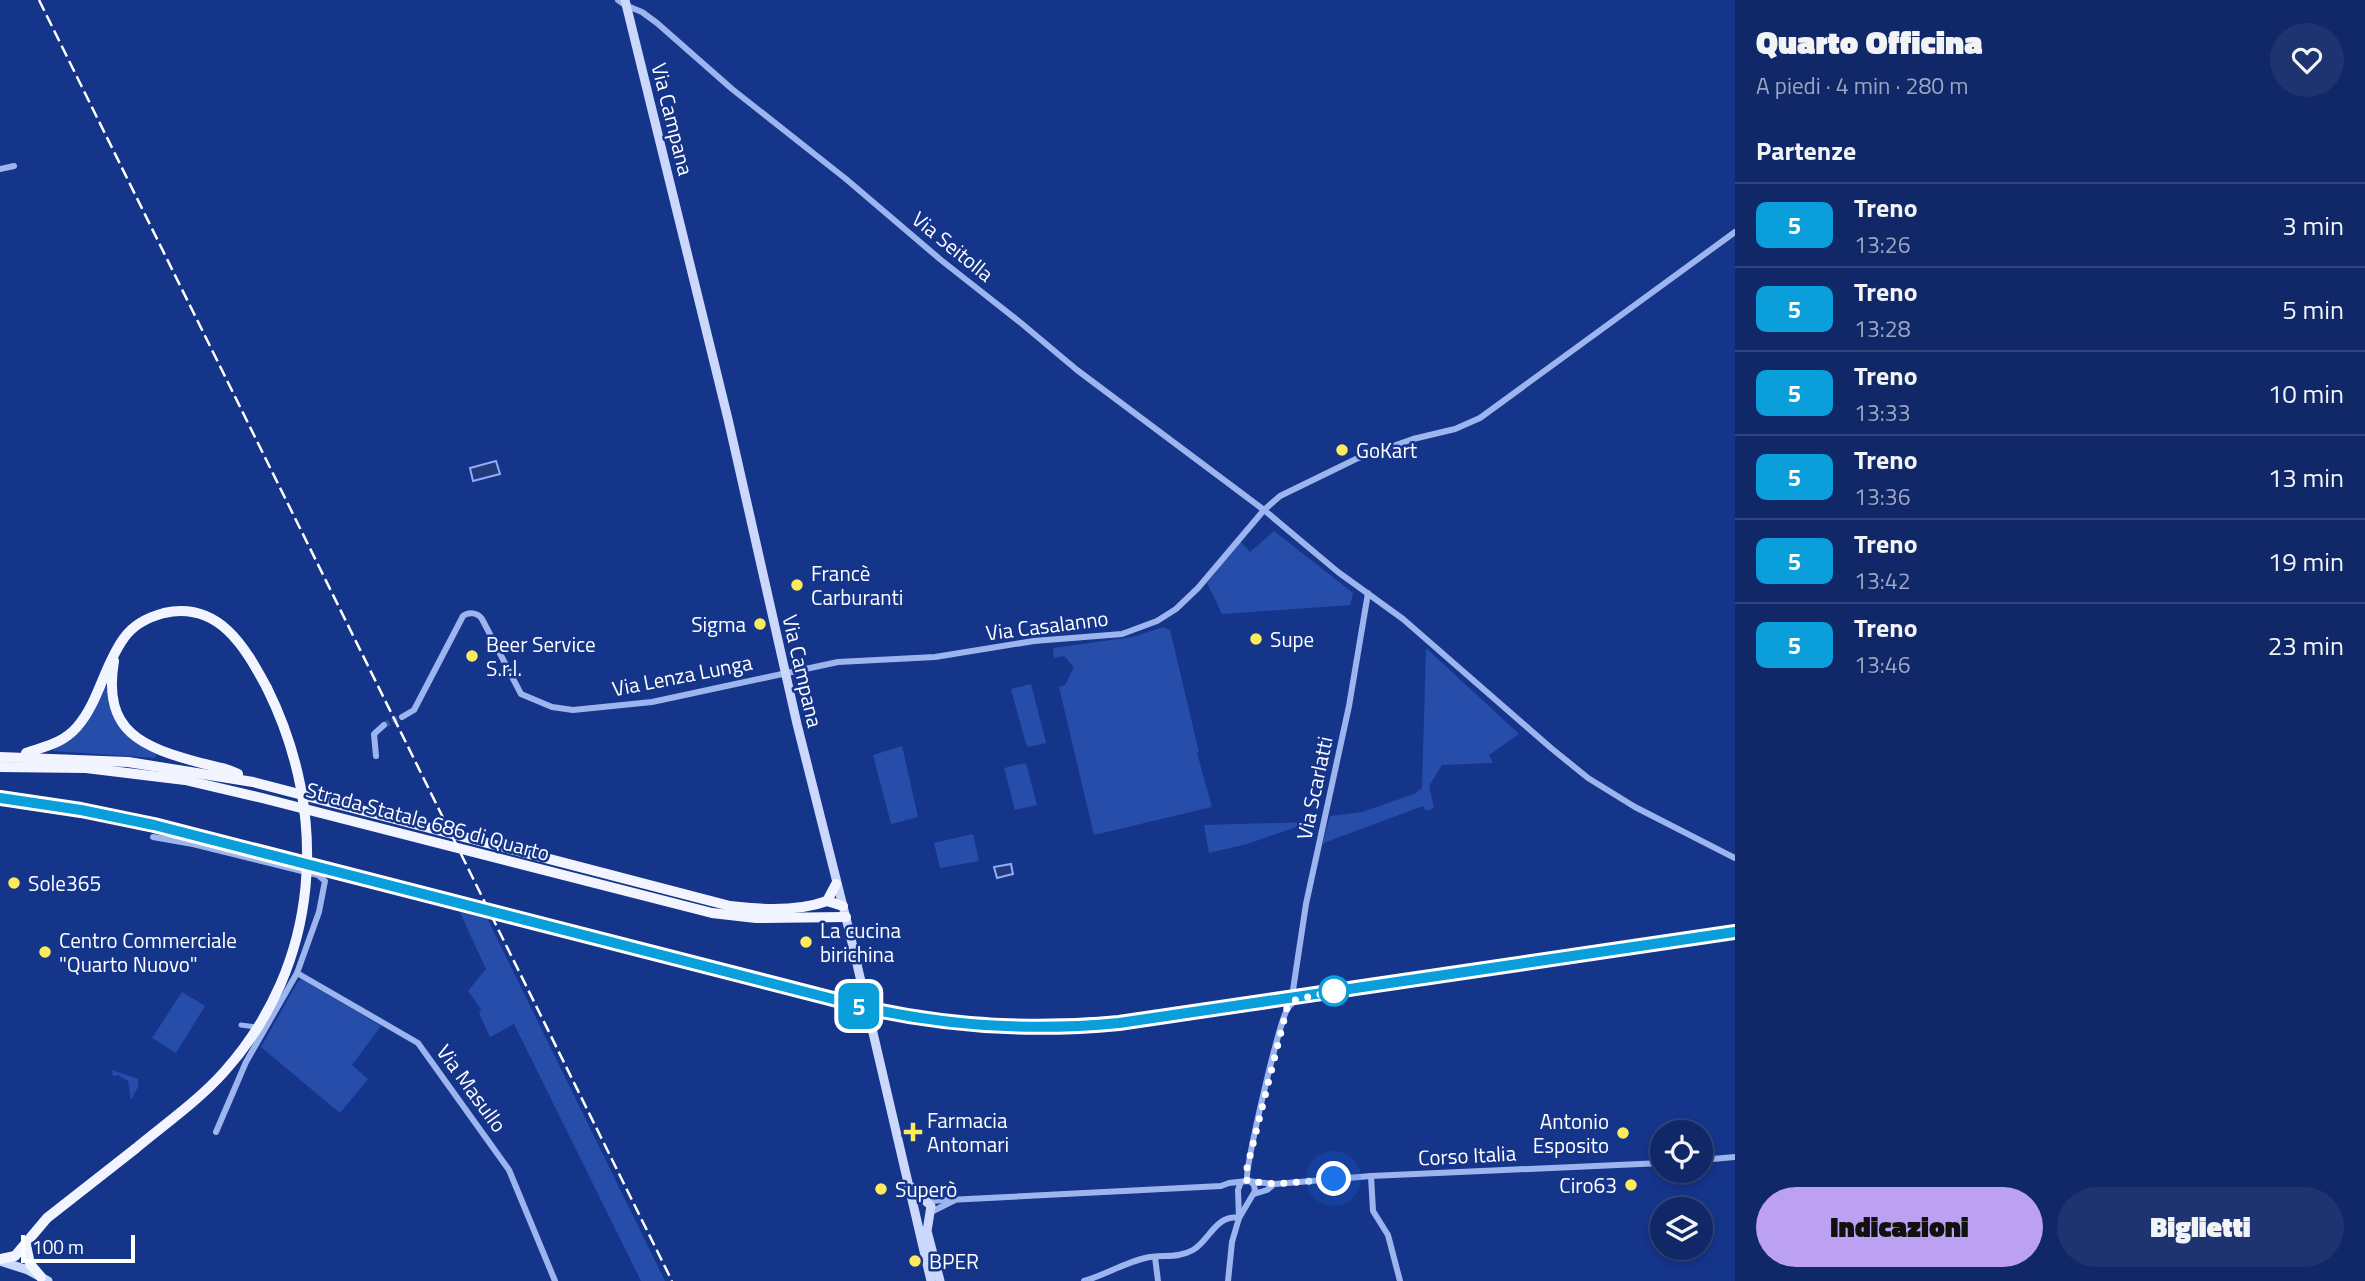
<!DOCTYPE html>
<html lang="it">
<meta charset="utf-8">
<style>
body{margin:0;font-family:"Titillium Web",sans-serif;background:#1e3471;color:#f1f3f6;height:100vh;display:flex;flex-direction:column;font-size:26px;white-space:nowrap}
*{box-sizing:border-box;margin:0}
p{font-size:23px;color:#9ca6c0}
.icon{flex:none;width:38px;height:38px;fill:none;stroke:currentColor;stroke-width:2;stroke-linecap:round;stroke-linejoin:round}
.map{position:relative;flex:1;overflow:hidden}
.side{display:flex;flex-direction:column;background:#102868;width:630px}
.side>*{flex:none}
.badge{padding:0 14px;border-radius:10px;font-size:24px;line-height:46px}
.tools{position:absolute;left:1650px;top:1120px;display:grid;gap:14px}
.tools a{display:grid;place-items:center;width:63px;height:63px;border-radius:50%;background:#102868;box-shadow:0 4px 10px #0003,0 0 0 2px #30447c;font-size:35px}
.scale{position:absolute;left:21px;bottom:18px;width:114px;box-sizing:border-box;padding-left:7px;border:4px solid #fff;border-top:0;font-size:19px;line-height:24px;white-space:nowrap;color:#fff;-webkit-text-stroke:5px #15358b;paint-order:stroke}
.you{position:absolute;width:35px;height:35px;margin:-18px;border:5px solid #fff;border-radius:50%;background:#1a73e8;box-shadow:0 0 0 10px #1a73e833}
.map>.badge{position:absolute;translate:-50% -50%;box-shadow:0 0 0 4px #fff}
h2{padding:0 21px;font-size:26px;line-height:63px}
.round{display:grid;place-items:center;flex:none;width:74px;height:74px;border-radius:37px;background:#1e3471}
.overview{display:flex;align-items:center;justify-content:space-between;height:119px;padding:0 21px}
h1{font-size:33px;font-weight:800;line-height:52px}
.button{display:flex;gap:14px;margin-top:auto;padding:14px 21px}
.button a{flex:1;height:80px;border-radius:42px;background:#bca0f2;color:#111;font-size:28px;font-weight:800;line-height:80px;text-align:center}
.button a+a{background:#1e3471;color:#f1f3f6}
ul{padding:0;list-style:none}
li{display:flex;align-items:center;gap:21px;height:84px;padding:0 21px;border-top:2px solid #30447c}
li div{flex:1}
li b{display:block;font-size:26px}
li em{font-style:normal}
li .badge{min-width:77px;font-weight:700;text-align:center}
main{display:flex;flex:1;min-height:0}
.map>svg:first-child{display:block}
</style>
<main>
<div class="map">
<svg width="1735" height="1281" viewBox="0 0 1735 1281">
<rect width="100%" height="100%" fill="#15358b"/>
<g fill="#274daa">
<path d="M1274 531 1353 593 1350 605 1222 614 1207 583 1240 541 1250 552Z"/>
<path d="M1163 627 1170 630 1199 752 1197 753 1212 807 1094 835 1059 687 1065 685 1074 667 1064 656 1054 658 1053 648 1133 637Z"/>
<path d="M1426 648 1519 734 1489 755 1493 763 1442 765 1429 786 1434 808 1426 811 1423 806 1326 842 1322 845 1330 816 1362 812 1414 794 1422 788Z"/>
<path d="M106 683C113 716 123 739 156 754V758L53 751Z"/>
<path d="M1031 684 1046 743 1029 747 1026 744 1011 689Z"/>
<path d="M902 746 918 817 891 824 873 755Z"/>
<path d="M1026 763 1037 805 1015 810 1004 768Z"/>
<path d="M1311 822 1247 844 1209 853 1204 825Z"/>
<path d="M973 834 979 861 940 868 934 843Z"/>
<path d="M457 906 482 913 486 916 665 1281H641L514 1024 490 1037 479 1013 481 1009 468 991 486 969Z"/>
<path d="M301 979 381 1026 352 1065 368 1079 340 1113 261 1047 297 983Z"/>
<path d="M182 992 205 1006 176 1053 152 1038Z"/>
<path d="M112 1070 138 1079V1087L131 1100 128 1081 118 1075 113 1076Z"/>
</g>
<g fill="#233b7c" stroke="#8fadf2" stroke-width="2">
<path d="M496 461 500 474 473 481 470 468Z"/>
<path d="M1011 864 1013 874 997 878 994 867Z"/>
</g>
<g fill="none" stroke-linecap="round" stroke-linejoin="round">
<path stroke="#38539c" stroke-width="6" stroke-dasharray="6 3" stroke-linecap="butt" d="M384 725 402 717"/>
<path stroke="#9db5ef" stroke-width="5" d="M241 1025 256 1027"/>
<g stroke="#9db5ef" stroke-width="6">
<path d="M618 0 625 5 642 12 657 23 732 89 846 179 941 260 1021 323 1077 370 1264 510 1338 572 1403 619 1551 748 1588 778 1635 807 1735 858"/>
<path d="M0 169 14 166"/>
<path d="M402 717 414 710 463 616C469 611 478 613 482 619L521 694 552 707 573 710 652 702 838 662 935 657 1034 641 1122 634 1157 621 1176 609 1198 588 1264 510 1280 496 1356 459 1413 439 1455 429 1480 418 1735 232"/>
<path d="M376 756 374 734 384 725"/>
<path d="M153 837 193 844 318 875 325 881 319 912 297 973 246 1062 216 1132"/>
<path d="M297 973 418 1043 509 1170 555 1281"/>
<path d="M1293 990 1306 904 1349 706 1368 593"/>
<path d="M1701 1160 1735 1157"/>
<path d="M1371 1176 1373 1211 1388 1235 1400 1281"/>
<path d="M1247 1181C1245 1167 1280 1017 1288 1008 1290 1005 1293 1003 1295 1000"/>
<path d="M1254 1194 1267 1190 1274 1184"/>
<path d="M928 1201 1221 1186 1229 1183 1247 1181 1275 1184 1371 1176 1662 1163"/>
<path d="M931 1212 955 1200"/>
<path d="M1239 1218 1255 1191 1254 1185 1250 1181"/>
<path d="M1155 1257 1158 1281"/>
<path d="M1084 1281C1105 1275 1124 1263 1145 1258 1161 1254 1177 1259 1193 1250 1209 1241 1216 1214 1239 1218"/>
<path d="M1228 1281 1232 1242 1239 1218 1238 1190 1241 1182"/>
</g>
<g stroke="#cbd8fb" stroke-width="9">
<path d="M625 0 728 419 797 724 849 930 931 1281"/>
<path d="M910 1186 931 1206 927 1231 940 1281"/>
<path d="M0 1261 28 1270 48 1281"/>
</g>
<g stroke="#f2f5ff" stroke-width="10">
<path d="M114 661C102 732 142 747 201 763 213 766 227 768 238 774"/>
<path d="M26 753C45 746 62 744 77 727 99 702 104 665 124 638 133 625 149 617 164 613 219 601 245 647 267 688"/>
<path d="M0 757 128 762 253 782 730 906C761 910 797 912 827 901"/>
<path d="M0 767 86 768 185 780 262 798 712 913 756 918 846 917"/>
<path d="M827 901 836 884"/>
<path d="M827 901 843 906"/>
<path d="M26 1245 30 1264 41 1277"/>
<path d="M0 1259 15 1256 47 1218 135 1149"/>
</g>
<g stroke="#fff" stroke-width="2.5" stroke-dasharray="12 5" stroke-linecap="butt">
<path d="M39 0 672 1281"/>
<path d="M0 798 81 810 154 825 876 1010C957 1026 1036 1032 1119 1023L1735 932"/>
</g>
<path stroke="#f2f5ff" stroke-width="10" d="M135 1149C165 1124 198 1101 224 1072 321 964 330 815 267 688"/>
</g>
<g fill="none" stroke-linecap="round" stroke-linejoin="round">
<g stroke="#fff" stroke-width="16">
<path id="line" d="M0 798 81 810 154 825 876 1010C957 1027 1036 1031 1119 1023L1735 932"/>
</g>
<use href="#line" stroke="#0a9eda" stroke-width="10"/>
<path stroke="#fff" stroke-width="7" stroke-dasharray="0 12.6" d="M1334 1179 1275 1184 1247 1181 1246 1172 1287 1008 1295 1000 1334 991"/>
</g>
<g fill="#ffea5c" stroke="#15358b" stroke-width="2.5">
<circle cx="1342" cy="450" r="7"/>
<circle cx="797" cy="585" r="7"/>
<circle cx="760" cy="624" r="7"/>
<circle cx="1256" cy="639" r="7"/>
<circle cx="472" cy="656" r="7"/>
<circle cx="14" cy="883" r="7"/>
<circle cx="806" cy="942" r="7"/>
<circle cx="45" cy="952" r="7"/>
<path d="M909.5 1121.5h7v7h7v7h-7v7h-7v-7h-7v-7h7z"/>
<circle cx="1623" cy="1133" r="7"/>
<circle cx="1631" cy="1185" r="7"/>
<circle cx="881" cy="1189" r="7"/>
<circle cx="915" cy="1261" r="7"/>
</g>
<circle fill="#fff" stroke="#0a9eda" stroke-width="3.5" cx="1334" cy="991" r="14"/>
<g text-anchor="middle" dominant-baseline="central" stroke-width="5" stroke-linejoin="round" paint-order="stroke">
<g font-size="21" fill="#fff" stroke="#15358b">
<text transform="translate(673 119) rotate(76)">Via Campana</text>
<text transform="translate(953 246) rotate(39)">Via Seitolla</text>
<text transform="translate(1047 625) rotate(-7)">Via Casalanno</text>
<text transform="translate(803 671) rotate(77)">Via Campana</text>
<text transform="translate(682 675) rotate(-11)">Via Lenza Lunga</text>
<text transform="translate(1314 788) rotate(-78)">Via Scarlatti</text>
<text transform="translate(428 821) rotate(15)">Strada Statale 686 di Quarto</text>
<text transform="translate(472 1088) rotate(54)">Via Masullo</text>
<text transform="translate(1467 1155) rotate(-3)">Corso Italia</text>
</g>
<g font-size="21" fill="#fff" stroke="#15358b" text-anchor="start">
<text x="1356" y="450">GoKart</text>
<text x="811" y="573">Francè<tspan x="811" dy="24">Carburanti</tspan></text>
<text x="746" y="624" text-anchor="end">Sigma</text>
<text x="1270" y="639">Supe</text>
<text x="486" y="644">Beer Service<tspan x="486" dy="24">S.r.l.</tspan></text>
<text x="28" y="883">Sole365</text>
<text x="820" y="930">La cucina<tspan x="820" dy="24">birichina</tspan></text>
<text x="59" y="940">Centro Commerciale<tspan x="59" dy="24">"Quarto Nuovo"</tspan></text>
<text x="927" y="1120">Farmacia<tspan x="927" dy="24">Antomari</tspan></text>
<text x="1609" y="1121" text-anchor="end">Antonio<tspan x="1609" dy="24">Esposito</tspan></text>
<text x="1617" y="1185" text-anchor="end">Ciro63</text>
<text x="895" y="1189">Superò</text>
<text x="929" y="1261">BPER</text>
</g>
</g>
</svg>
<div class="tools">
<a><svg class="icon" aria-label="locate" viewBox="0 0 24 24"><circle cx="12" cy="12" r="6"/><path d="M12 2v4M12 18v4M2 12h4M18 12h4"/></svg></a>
<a><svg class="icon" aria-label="layers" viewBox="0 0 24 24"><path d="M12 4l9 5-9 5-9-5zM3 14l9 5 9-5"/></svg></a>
</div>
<div class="scale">100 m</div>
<div class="you" style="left:1334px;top:1179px"></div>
<b class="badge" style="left:859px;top:1006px;background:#0a9eda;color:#fff">5</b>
</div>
<section class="side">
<div class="overview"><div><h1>Quarto Officina</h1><p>A piedi · 4 min · 280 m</p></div><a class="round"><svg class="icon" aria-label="heart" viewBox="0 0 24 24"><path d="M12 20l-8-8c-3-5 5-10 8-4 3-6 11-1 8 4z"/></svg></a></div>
<h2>Partenze</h2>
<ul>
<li><span class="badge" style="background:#0a9eda;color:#fff">5</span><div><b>Treno</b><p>13:26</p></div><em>3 min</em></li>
<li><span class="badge" style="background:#0a9eda;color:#fff">5</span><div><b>Treno</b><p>13:28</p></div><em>5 min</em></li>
<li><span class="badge" style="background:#0a9eda;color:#fff">5</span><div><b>Treno</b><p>13:33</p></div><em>10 min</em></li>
<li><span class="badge" style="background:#0a9eda;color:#fff">5</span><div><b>Treno</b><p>13:36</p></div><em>13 min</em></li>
<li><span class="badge" style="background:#0a9eda;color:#fff">5</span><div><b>Treno</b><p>13:42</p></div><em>19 min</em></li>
<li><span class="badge" style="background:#0a9eda;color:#fff">5</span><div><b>Treno</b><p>13:46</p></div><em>23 min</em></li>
</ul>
<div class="button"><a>Indicazioni</a><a>Biglietti</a></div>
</section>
</main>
